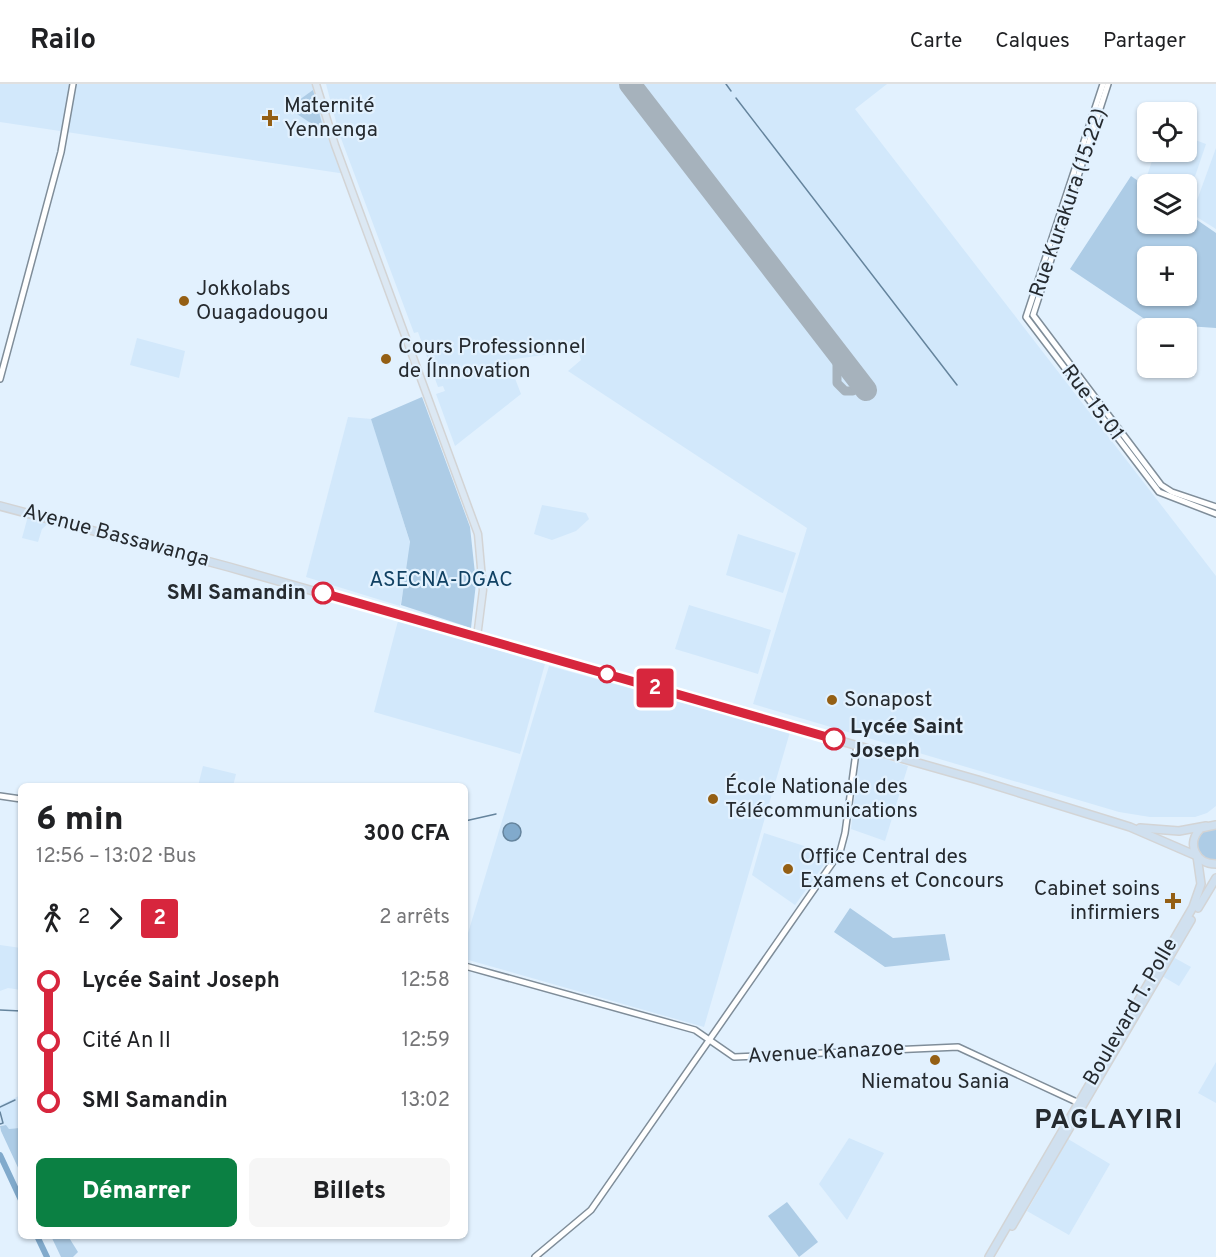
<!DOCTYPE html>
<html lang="fr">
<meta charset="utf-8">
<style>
body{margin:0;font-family:Overpass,sans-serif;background:#f6f6f6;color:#202124;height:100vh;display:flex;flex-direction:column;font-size:22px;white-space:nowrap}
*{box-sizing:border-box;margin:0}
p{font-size:20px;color:#757577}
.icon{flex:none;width:33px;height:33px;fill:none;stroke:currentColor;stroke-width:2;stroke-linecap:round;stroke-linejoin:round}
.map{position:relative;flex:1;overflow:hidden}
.side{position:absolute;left:18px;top:699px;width:450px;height:456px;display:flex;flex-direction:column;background:#fff;border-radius:9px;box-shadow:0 2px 4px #0004}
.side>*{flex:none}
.badge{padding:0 12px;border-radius:4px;font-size:21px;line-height:39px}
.buttons{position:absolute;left:1137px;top:18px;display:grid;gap:12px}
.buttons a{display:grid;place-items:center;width:60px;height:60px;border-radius:9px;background:#fff;box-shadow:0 2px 4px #0004;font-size:30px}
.map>.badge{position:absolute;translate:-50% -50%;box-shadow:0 0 0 3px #fff}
.legs{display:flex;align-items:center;gap:9px;height:66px;padding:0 18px;font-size:20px}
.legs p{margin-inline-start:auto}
.head{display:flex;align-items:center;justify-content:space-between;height:102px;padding:0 18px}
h1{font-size:33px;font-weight:800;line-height:45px}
.cta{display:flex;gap:12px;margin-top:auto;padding:12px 18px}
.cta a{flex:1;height:69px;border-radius:9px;background:#0b8043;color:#fff;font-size:24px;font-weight:800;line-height:69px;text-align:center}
.cta a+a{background:#f6f6f6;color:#202124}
ul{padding:0 18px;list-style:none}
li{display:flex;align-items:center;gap:21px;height:60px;font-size:22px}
li i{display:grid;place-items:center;width:9px;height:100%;margin:0 8px;background:currentColor}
li i::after{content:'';width:15px;height:15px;margin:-8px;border:4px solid;border-radius:50%;background:#fff}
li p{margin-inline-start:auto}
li:first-child i{background:linear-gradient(#0000 50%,currentColor 0)}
li:last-child i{background:linear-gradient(currentColor 50%,#0000 0)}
header{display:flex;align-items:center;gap:36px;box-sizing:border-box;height:84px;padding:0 30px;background:#fff;border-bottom:2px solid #e0e0e0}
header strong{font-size:28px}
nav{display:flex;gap:33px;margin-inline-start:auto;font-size:21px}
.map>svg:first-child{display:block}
</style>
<header>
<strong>Railo</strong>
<nav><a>Carte</a><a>Calques</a><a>Partager</a></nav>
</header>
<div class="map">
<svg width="1216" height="1173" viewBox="0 0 1216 1173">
<rect width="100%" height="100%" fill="#e2f1fe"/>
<g fill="#d2e8fb">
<path d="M0 0H316L346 90 0 38Z"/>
<path d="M326 0H887L855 25 1216 492V722L1207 729 1195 733H1150L1119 728 753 620 807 444 568 287 581 276 578 266 508 276 521 310 455 362 436 310 445 307 443 302 438 303 418 248 414 249 339 49Z"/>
<path d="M1187 53 1206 60 1187 116 1186 100H1160L1147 92 1155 68H1186Z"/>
<path d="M1216 64V145L1192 130Z"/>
<path d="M137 254 185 267 179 294 130 281Z"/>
<path d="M348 333 372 335 410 459 409 480 400 522 306 493Z"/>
<path d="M542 421 586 429 589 435 576 447 552 456 534 450Z"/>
<path d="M28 432 50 438 42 445 38 458 22 454Z"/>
<path d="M738 450 796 469 783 509 726 491Z"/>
<path d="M689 521 771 546 758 590 675 565Z"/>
<path d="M398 537 545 580 520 670 374 628Z"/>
<path d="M549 582 790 648 704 943 465 875V859Z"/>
<path d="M866 669 908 682 885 757 851 745 859 675Z"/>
<path d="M203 682 236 690 233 702H198Z"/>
<path d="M764 749 826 769V778L795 821 752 791Z"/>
<path d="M0 861 21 864V906L8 904 0 907Z"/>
<path d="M1173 873 1191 883 1179 902 1162 892Z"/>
<path d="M1216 978V1019L1198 1009Z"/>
<path d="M21 1011V1052L19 1044 9 1045 6 1041H0V1021Z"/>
<path d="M849 1054 884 1069 847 1136 819 1100Z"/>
<path d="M1068 1055 1110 1080 1069 1151 1027 1127Z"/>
</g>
<g fill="#adcce6" fill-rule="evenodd">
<path d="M313 6 323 43 321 46 288 24Z"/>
<path d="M1131 92 1147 103 1148 140H1186L1187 129 1216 149V244L1158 240 1146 236 1070 185ZM1148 172H1186V212H1148Z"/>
<path d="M422 313 470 443 476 499 471 544 401 521 410 458 371 335Z"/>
<path d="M1216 743V778L1207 777 1198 769 1196 755 1204 745Z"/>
<path d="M850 824 893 854 945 850 950 876 885 883 834 848Z"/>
<path d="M6 1041 9 1045 19 1044 21 1090 1 1047 0 1042Z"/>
<path d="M787 1118 818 1158 799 1173 768 1132Z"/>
<path d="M51 1152H68L78 1168 73 1173H61Z"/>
</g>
<circle fill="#81aacc" stroke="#65849d" stroke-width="1.5" cx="512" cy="748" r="9"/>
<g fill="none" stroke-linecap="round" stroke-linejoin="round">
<g stroke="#65849d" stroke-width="1.5">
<path d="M726 0 731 7"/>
<path d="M736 14 957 301"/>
<path d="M465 737 496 730"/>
<path d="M0 926 21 927"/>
<path d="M19 1013 21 1012"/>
<path d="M0 1023 15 1016"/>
<path d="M0 1028 3 1039 0 1040"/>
<path d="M39 1155 44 1152"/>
</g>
<g stroke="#81aacc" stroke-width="6">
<path d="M0 1071 21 1116"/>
<path d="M37 1152 47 1173"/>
</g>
<path stroke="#a6b2bc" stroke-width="9" d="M832 262 837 278V299L845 307H853L860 298C862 287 856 281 845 279"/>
<path stroke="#a6b2bc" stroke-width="22" d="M630 0 866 306"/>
<g stroke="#7f8d99" stroke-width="8">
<g id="tertiary">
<path d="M0 712 21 715"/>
<path d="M465 882 695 946 734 973 958 963 1081 1020"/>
<path d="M535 1173 591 1126 840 768 845 749 857 661"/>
</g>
</g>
<g stroke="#7f8d99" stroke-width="8">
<g id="secondary">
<path d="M1103 0 1026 233 1159 408 1216 430"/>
<path d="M1108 0 1033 231 1161 401 1172 408 1216 423"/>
<path d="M0 295 61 68 73 0"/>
</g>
</g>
<g stroke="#d3d4d5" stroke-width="9">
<path id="primary" d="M316 0 335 61 478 450 483 506 477 553"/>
</g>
<g stroke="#d3d4d5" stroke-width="10">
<g id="trunk">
<path d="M0 422 229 483 978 696 1130 743 1197 772"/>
<path d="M1216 741 1201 744C1186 759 1195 780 1216 780"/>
<path d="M1140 744 1179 747 1206 742"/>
<path d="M1198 824 1216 794"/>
<path d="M1012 1142 1191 836"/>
<path d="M989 1173 1193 823 1201 800 1197 772"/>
</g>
</g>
<use href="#tertiary" stroke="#fff" stroke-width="5"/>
<use href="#secondary" stroke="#fff" stroke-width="5"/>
<use href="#primary" stroke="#dce8f3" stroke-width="6"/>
<use href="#trunk" stroke="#d0e0ef" stroke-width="7"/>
</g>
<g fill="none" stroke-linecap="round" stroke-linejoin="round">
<g stroke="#fff" stroke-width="14">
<path id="line-1" d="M323 509 834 655"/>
</g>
<use href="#line-1" stroke="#d7263d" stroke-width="9"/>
</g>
<g fill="#945f14" stroke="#e2f1fe" stroke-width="2">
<path d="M267 25h6v6h6v6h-6v6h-6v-6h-6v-6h6z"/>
<circle cx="184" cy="217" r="6"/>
<circle cx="386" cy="275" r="6"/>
<circle cx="832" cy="616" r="6"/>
<circle cx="713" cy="715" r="6"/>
<circle cx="788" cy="785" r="6"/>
<path d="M1170 808h6v6h6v6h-6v6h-6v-6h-6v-6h6z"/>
<circle cx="935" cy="976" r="6"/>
</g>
<g fill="#fff" stroke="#d7263d" stroke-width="3">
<circle cx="323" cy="509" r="10"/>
<circle cx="607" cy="590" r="8"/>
<circle cx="834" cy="655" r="10"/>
</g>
<g text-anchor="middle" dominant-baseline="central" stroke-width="4.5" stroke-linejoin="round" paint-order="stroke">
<g font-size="21" fill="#252a2f" stroke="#e2f1fe" text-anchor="start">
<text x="284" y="22">Maternité<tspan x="284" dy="24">Yennenga</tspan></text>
<text x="196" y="205">Jokkolabs<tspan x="196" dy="24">Ouagadougou</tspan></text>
<text x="398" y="263">Cours Professionnel<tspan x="398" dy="24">de l´Innovation</tspan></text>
<text x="844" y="616">Sonapost</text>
<text x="725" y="703">École Nationale des<tspan x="725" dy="24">Télécommunications</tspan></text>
<text x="800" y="773">Office Central des<tspan x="800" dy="24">Examens et Concours</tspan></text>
<text x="1160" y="805" text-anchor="end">Cabinet soins<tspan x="1160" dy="24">infirmiers</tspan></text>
<text x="935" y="998" text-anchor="middle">Niematou Sania</text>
</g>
<g font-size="21" fill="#252a2f" stroke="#e2f1fe">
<text transform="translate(1069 119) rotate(-71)">Rue Kurakura (15.22)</text>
<text transform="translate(1092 319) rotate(53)">Rue 15.01</text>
<text transform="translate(116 452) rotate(15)">Avenue Bassawanga</text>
<text transform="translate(1131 928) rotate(-60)">Boulevard T. Polle</text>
<text transform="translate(826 969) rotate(-3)">Avenue Kanazoe</text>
</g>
<g font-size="21" fill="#114163" stroke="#e2f1fe">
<text x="441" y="496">ASECNA-DGAC</text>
</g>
<g font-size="21" font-weight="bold" fill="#252a2f" stroke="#e2f1fe" text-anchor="end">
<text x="306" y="509">SMI Samandin</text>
<text x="850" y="643" text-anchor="start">Lycée Saint<tspan x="850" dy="24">Joseph</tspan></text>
</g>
<g font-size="27" font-weight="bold" letter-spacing="1.5" fill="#252a2f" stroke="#e2f1fe">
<text x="1109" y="1037">PAGLAYIRI</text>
</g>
</g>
</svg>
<div class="buttons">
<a><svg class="icon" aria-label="locate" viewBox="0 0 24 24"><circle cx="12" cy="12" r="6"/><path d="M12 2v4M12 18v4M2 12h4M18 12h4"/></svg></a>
<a><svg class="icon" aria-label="layers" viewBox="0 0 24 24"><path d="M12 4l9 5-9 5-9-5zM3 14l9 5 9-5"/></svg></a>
<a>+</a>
<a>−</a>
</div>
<b class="badge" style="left:655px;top:604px;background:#d7263d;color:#fff">2</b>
<section class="side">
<div class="head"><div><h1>6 min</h1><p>12:56 – 13:02 · Bus</p></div><b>300 CFA</b></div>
<div class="legs"><svg class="icon" aria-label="walk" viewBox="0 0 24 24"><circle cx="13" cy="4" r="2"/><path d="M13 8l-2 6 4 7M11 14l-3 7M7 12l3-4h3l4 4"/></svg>2<svg class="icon" aria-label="forward" viewBox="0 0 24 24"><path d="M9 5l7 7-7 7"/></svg><b class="badge" style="background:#d7263d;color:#fff">2</b><p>2 arrêts</p></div>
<ul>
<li><i style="color:#d7263d"></i><b>Lycée Saint Joseph</b><p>12:58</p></li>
<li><i style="color:#d7263d"></i><span>Cité An II</span><p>12:59</p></li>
<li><i style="color:#d7263d"></i><b>SMI Samandin</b><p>13:02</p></li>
</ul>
<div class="cta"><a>Démarrer</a><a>Billets</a></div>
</section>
</div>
